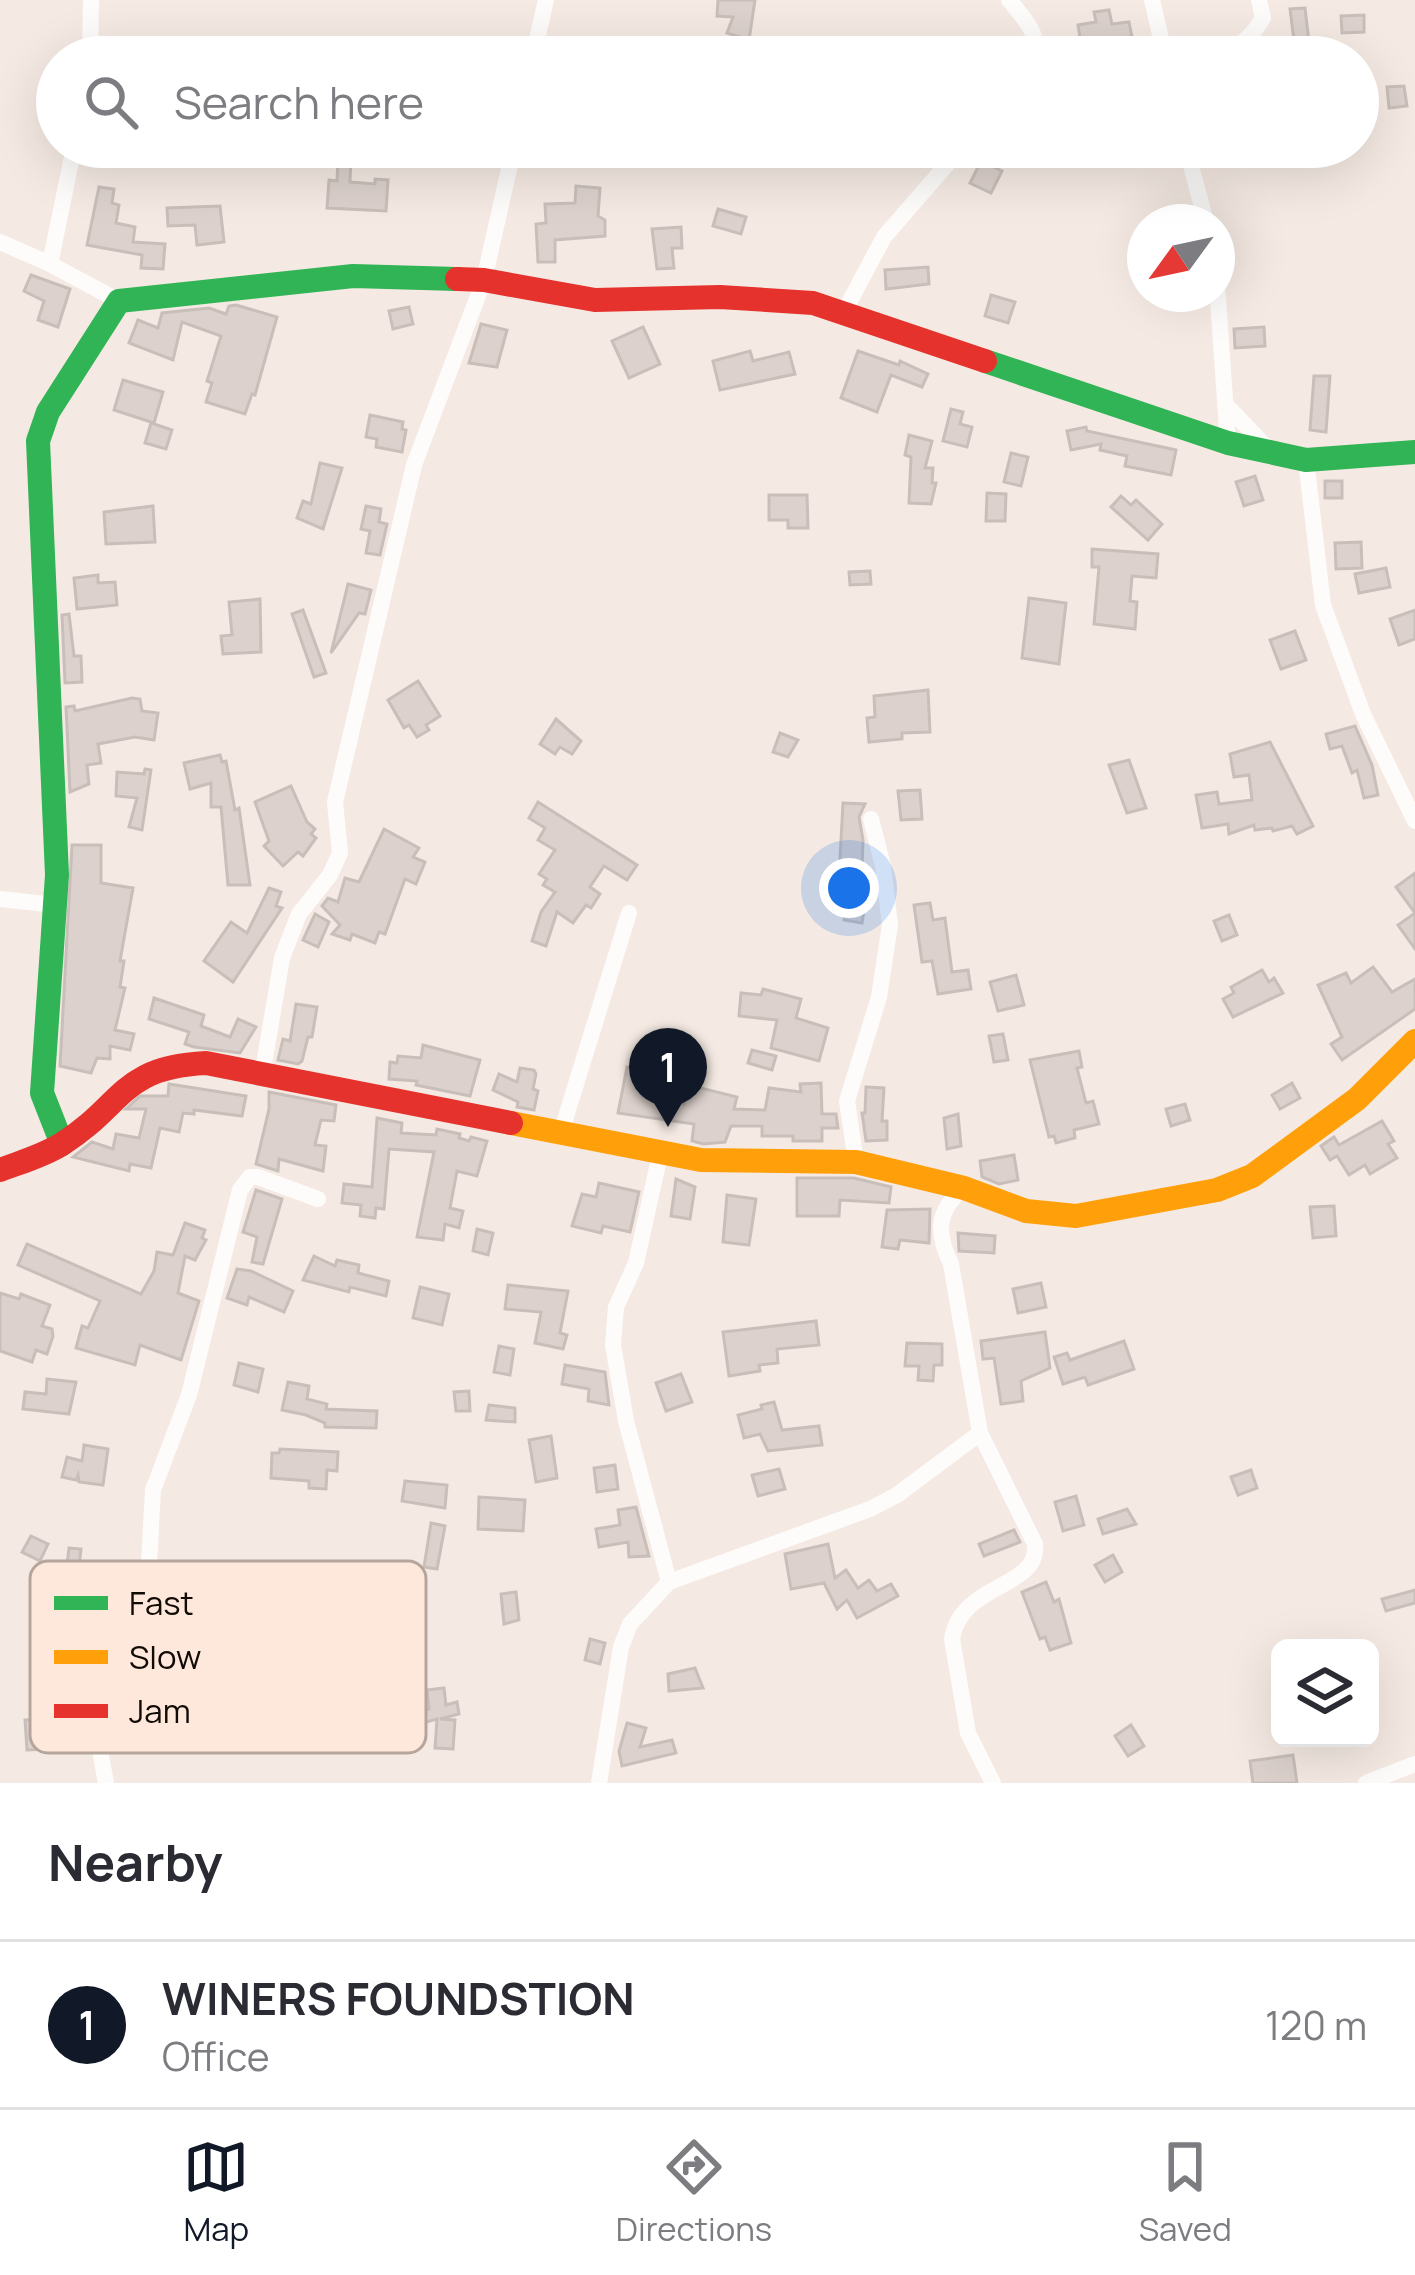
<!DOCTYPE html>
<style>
body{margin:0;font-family:Manrope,sans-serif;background:#f7f7f7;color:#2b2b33}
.controls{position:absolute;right:36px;bottom:36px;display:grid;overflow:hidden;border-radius:18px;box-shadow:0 12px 48px #0002}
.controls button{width:108px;height:108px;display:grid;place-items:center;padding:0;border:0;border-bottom:3px solid #e1e1e2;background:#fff;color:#2b2b33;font:60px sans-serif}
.compass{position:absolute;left:1127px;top:204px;width:108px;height:108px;border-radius:50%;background:#fff;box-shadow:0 12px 48px #0002;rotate:237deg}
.you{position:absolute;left:849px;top:888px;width:42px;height:42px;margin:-30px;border:9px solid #fff;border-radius:50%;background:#1a73e8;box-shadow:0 0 0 18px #1a73e833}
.badge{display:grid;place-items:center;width:78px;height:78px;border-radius:50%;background:#111827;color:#fff;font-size:39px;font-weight:700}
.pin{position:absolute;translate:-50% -99px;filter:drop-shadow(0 3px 6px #0008)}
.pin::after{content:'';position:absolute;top:63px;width:42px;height:36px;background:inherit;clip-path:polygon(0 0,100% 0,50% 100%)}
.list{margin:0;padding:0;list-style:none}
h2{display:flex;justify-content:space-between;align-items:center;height:156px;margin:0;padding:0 48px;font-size:51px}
h2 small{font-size:39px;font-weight:400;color:#7c7c81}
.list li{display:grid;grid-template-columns:78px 1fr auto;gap:36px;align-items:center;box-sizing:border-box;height:168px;padding:0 48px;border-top:3px solid #e1e1e2}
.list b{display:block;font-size:45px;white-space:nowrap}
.list p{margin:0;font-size:39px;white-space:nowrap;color:#7c7c81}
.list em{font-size:39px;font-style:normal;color:#7c7c81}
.icon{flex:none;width:66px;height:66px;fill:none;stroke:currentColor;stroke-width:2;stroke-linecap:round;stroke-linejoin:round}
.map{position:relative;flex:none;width:1415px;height:1783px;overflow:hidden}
.search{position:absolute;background:#fff;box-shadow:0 12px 48px #0002;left:36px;right:36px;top:36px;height:132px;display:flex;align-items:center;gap:30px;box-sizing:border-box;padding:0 42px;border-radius:66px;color:#7c7c81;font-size:45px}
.sheet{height:324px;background:#fff}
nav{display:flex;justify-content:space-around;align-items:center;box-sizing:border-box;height:168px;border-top:3px solid #e1e1e2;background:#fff;font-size:33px;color:#7c7c81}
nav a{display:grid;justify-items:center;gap:6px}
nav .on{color:#111827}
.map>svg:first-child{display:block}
</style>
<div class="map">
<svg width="1415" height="1783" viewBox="0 0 1415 1783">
<rect width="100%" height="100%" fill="#f5eae3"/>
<!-- building -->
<g fill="#dcd1cc" stroke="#c9bfba" stroke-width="3">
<path d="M718,0H755L749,40L727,33L733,17L717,16Z"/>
<path d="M1305,8L1309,42L1316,41L1318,57H1296L1290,9Z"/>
<path d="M1109,10L1112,24L1129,22L1132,37L1121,38L1124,57H1094L1091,42L1081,44L1078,25L1096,22L1094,12Z"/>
<path d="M1364,15V32L1342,33L1341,16Z"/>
<path d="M1404,86L1407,106L1389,108L1387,87Z"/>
<path d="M1241,147L1276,150L1277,163L1240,166Z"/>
<path d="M338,159L351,160L350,182L375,184V179L388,180L386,211L327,208L329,180L337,181Z"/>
<path d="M981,161L1002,171L991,193L970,183Z"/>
<path d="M576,186L600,188L598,216L605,220V236L555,240V262H538L536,224L546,223L545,204L575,203Z"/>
<path d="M99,187L114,189L112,203L119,205L116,223L135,227L133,242L165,244L163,269L141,268L142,255L87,245Z"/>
<path d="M220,206L224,242L197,245L195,225L168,226L167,208Z"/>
<path d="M718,209L746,217L741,234L713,226Z"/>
<path d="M681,227L682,248H672L674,268L657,269L652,229Z"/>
<path d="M928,267L929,284L886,289L885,270Z"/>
<path d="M31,275L70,289L58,327L38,320L44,301L24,291Z"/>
<path d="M991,295L1015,302L1008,323L985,316Z"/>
<path d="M236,305L277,317L255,395L252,394L245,414L206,402L212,383L207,381L221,336L182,322L173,360L129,343L138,320L158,328L162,313L209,308L226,314L229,306Z"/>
<path d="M409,307L413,324L393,329L389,311Z"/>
<path d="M481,324L507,330L497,367L469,363Z"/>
<path d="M643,327L660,364L629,378L612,341Z"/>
<path d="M1264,327L1265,346L1235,348L1234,329Z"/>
<path d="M750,351L753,361L789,352L795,374L720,390L713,361Z"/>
<path d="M858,351L899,365L900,361L928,374L922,387L891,375L877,412L841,398Z"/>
<path d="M1314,376H1330L1326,432L1310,430Z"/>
<path d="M123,380L163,392L154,423L114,410Z"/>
<path d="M951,409L963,412L960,424L972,427L967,447L943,441Z"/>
<path d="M370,415L403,422L402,429L406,430L402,452L376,447L377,439L366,437Z"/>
<path d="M151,423L172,430L166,449L145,443Z"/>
<path d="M1086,427L1087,431L1176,450L1171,475L1125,466L1127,456L1100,450L1101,444L1071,450L1067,431Z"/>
<path d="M909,435L932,441L925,468H933L932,483H936L931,504L909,503L911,457L905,455Z"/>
<path d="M1011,453L1028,457L1021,486L1004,482Z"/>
<path d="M320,463L342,468L323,529L297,518L303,501L311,504Z"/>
<path d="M1255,476L1263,500L1244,506L1236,482Z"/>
<rect x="1325" y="481" width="17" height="17"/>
<path d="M987,493L1006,494L1005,521H986Z"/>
<path d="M769,495H807L808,528H788V520H769Z"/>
<path d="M1121,496L1131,505L1136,500L1162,524L1148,540L1111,507Z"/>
<path d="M153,506L155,542L106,544L104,512Z"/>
<path d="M366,506L381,509L379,522L387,524L380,555L366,553L370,531L361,529Z"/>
<path d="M1361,542L1362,568L1336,569L1335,543Z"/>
<path d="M1092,549L1158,554L1156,578L1132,576L1130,601L1137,602L1135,629L1094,624L1099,567H1092Z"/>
<path d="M1386,568L1390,587L1359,593L1355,574Z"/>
<path d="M870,571L871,584L850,585L849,572Z"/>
<path d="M98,575V583L115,582L117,605L77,609L74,578Z"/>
<path d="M348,584L371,590L365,614L359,613L331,653Z"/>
<path d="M1029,598L1066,603L1059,664L1022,658Z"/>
<path d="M260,599L261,652L223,654L221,636L232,635L229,602Z"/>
<path d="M303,610L326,673L314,677L292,614Z"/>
<path d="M1415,610V639L1399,645L1390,619Z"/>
<path d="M69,614L74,656H81L82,682L65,683L62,615Z"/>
<path d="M1295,631L1306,660L1281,669L1270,640Z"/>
<path d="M418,681L440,716L426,725L429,730L417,737L409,725L404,728L388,700Z"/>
<path d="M928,690L930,732L902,733V739L869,742L867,718L875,717L874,696Z"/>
<path d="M132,698L140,699L142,711L158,713L154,740L135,737L98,744L101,763L87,765L89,784L70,792L66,707L74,706L75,711Z"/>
<path d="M556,719L581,741L572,754L560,747L555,754L540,744Z"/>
<path d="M1355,726L1372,765L1378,795L1364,798L1357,770L1352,773L1342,746L1330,749L1326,734Z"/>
<path d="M780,733L798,740L788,757L773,752Z"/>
<path d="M1270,742L1313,826L1297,834L1292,826L1273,831L1272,828L1255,830L1254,825L1229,834L1228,824L1202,828L1196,795L1217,792L1219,804L1252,800L1249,775L1234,777L1230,754Z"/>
<path d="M220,755L222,762L226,761L235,810L239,808L250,885H228L221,807H211V783L190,789L184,763Z"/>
<path d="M1129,760L1146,808L1127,813L1109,765Z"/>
<path d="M145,769L151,770L142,830L129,827L137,798L116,796L117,772L144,774Z"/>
<path d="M291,786L307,822L315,829L311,834L316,838L303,856L298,852L283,866L264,846L269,841L255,802Z"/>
<path d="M920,790L922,819L901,820L898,791Z"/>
<path d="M538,802L637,865L627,880L604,866L590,887L600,894L591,908L586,905L573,923L557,912L546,946L532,941L541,912L555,892L543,885L547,879L539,874L555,850L538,840L545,828L529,818Z"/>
<path d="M843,803L865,804L859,817L863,840L861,898L866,899L862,923L844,920L847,896H838Z"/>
<path d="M384,829L419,848L413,857L425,862L416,884L405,879L385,934L379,932L375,943L352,934L350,940L332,934L340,925L322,906L328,898L338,902L345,878L359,882Z"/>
<path d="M72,845H101V883L133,888L120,961H124L120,987L125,988L115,1030L134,1034L130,1050L110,1046V1059L97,1058L91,1073L60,1066Z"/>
<path d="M1415,873V913L1396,887Z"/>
<path d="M269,888L281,892L276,906L282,908L233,982L204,961L231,922L247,933Z"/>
<path d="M930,903L933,920L945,918L952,972L968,970L971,989L938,994L932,961L922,962L914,905Z"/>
<path d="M1415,913V949L1398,925Z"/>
<path d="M315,914L329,922L318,947L303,940Z"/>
<path d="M1229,915L1237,935L1222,941L1214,921Z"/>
<path d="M1373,967L1392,992L1415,979V1009L1342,1060L1331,1044L1342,1037L1318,985L1346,973L1351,983Z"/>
<path d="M1262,970L1269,982L1274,978L1283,993L1233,1017L1223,999L1234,993L1231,987Z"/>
<path d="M1016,975L1024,1005L998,1011L990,982Z"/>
<path d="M763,989L801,999L796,1018L828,1028L819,1061L771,1048L777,1020L739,1016L741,993L761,995Z"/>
<path d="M154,998L204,1015L201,1026L230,1037L238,1019L256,1027L240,1053L194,1047L185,1044L189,1032L149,1019Z"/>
<path d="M296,1004L317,1007L312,1037H308L302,1061L298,1064L278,1060L283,1039L290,1041Z"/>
<path d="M663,1031L680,1033L678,1049L703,1056L697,1076L647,1072L643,1096L684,1104L689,1085L737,1097L734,1109L765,1110L769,1088L801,1092L800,1084L821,1083L822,1114H836L838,1128H822V1141H793V1136H762V1126H731L725,1142L703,1144L692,1141L694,1124L618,1113L627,1067L637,1069L639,1052L660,1053Z"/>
<path d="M1003,1034L1008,1060L994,1062L989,1036Z"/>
<path d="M423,1045L480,1060L470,1096L416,1085L417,1081L389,1079L390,1062L397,1063L398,1056L421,1058Z"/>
<path d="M752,1050L776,1056L772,1070L748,1063Z"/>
<path d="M1079,1051L1082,1067L1077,1068L1086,1103L1093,1101L1099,1124L1074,1130L1075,1138L1056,1143L1054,1136L1049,1137L1030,1060Z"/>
<path d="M520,1068L534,1070L536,1074L533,1089L538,1091L534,1110L517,1107L518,1102L493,1090L499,1074L517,1082Z"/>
<path d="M1292,1083L1300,1098L1280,1109L1272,1095Z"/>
<path d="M169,1084L246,1096L242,1116L194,1110V1114L183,1113L179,1132L160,1128L151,1168L130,1164L129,1171L73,1157L92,1142L113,1149L116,1134L139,1138L146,1109H126L140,1096H168Z"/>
<path d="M866,1087L884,1088L882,1121H887V1140L866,1141L862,1113H865Z"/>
<path d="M269,1092L336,1105L334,1121L321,1120L315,1145L326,1146L323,1171L279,1159L278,1171L256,1164L269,1109Z"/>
<path d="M1185,1104L1190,1120L1171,1126L1166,1109Z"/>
<path d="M958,1114L961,1146L947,1149L944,1118Z"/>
<path d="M377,1118L402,1123L401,1133L436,1135L437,1129L460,1134L459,1138L469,1141L471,1137L487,1141L477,1176L457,1171L450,1208L463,1211L459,1228L445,1224L443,1240L417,1237L434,1152L389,1149L384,1209L376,1208L375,1218L360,1216L361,1205L342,1203L344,1184L372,1187Z"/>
<path d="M1382,1121L1394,1141L1388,1144L1397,1158L1370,1174L1365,1165L1349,1175L1337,1156L1330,1160L1321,1146L1334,1137L1339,1145Z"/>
<path d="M1014,1155L1018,1180L999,1184L982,1177L980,1161Z"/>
<path d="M797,1178H854L891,1187L889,1203L840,1200L839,1216H797Z"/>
<path d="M676,1179L695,1187L690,1219L671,1216Z"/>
<path d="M599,1183L639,1192L630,1232L603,1226L601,1233L572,1226L582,1194L596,1197Z"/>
<path d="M256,1190L282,1199L263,1264L252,1262L257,1237L243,1232Z"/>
<path d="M727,1195L756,1199L749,1245L723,1242Z"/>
<path d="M1334,1206L1336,1236L1313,1238L1310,1207Z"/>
<path d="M930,1209L929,1243L900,1240L898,1249L882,1247L887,1210Z"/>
<path d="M185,1223L205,1230L202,1238L206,1240L195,1260L185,1256L178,1293L199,1301L181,1360L140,1345L135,1365L76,1348L82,1326L88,1328L100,1301L18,1265L27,1244L141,1294L154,1271L157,1252L173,1255Z"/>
<path d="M477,1229L493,1233L488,1255L473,1251Z"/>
<path d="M958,1233L995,1236L994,1253L959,1251Z"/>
<path d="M314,1256L335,1266L337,1260L359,1265L358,1273L389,1281L386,1296L350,1287L349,1292L303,1280Z"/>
<path d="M237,1269L251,1271L293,1291L284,1312L249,1297L247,1305L227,1298Z"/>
<path d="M1041,1283L1046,1307L1018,1313L1013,1289Z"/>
<path d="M508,1285L568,1291L560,1333L567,1335L563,1349L535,1343L541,1312L505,1309Z"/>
<path d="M420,1287L449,1294L442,1325L413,1318Z"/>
<path d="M0,1293L19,1299L21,1294L50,1305L42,1326L52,1329L53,1336L47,1354L36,1350L32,1362L0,1351Z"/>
<path d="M816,1321L819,1345L777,1349L778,1363L759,1365L760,1371L729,1376L723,1332Z"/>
<path d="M1045,1332L1050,1368L1021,1381L1023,1401L1001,1404L994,1358L983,1359L981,1341Z"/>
<path d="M1124,1341L1134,1369L1088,1385L1085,1377L1063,1384L1054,1357L1067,1353L1070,1360Z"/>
<path d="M907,1343L942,1344V1365H934L933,1381L918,1380L919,1366H905Z"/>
<path d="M499,1346L514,1349L510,1375L494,1372Z"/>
<path d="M239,1363L263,1369L258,1392L234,1385Z"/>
<path d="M565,1365L605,1372L609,1405L588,1401L589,1389L562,1384Z"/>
<path d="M681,1374L692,1402L666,1411L656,1383Z"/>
<path d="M47,1379L76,1382L69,1414L23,1409L25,1392L46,1394Z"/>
<path d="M288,1382L309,1386L307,1399L327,1404L326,1409L377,1411L376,1428L325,1427V1423L306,1415L282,1410Z"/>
<path d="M469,1391L470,1411H456L454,1392Z"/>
<path d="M774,1402L782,1430L819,1426L822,1445L768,1451L760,1434L744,1438L738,1415L762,1409L761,1405Z"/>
<path d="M489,1405L515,1408V1422L486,1420Z"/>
<path d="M551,1436L557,1478L536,1482L529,1440Z"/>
<path d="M84,1445L108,1449L103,1485L79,1482L78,1475L76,1480L62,1477L67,1457L82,1461Z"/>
<path d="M280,1449L338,1452L337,1471L327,1470L326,1489L309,1488V1481L271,1478L272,1453H279Z"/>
<path d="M615,1465L618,1489L597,1492L594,1468Z"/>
<path d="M779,1469L785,1489L758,1496L752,1475Z"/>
<path d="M1251,1470L1257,1488L1238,1495L1231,1477Z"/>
<path d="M405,1481L447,1485L445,1508L402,1501Z"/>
<path d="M1076,1496L1084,1525L1063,1531L1055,1502Z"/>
<path d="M479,1497L525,1500L523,1531L478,1529Z"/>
<path d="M636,1507L649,1556L629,1557L628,1542L599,1547L596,1529L620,1525L618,1510Z"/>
<path d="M1127,1509L1136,1524L1103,1534L1098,1519Z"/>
<path d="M431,1523L445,1526L437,1569L424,1567Z"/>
<path d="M1014,1530L1020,1542L984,1556L979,1544Z"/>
<path d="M31,1536L48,1544L40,1561L22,1552Z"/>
<path d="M828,1544L835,1578L846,1570L858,1588L869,1580L877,1591L891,1584L898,1596L857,1618L847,1600L837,1609L824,1583L791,1589L785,1554Z"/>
<path d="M69,1548L81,1549L78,1575L101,1578L98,1618L61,1610Z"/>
<path d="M1113,1555L1122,1572L1105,1582L1095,1565Z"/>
<path d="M1046,1582L1054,1602L1059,1599L1071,1643L1050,1650L1045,1637L1040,1639L1022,1592Z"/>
<path d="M1415,1590V1603L1386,1611L1382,1599Z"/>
<path d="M516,1592L519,1620L504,1624L501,1594Z"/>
<path d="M590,1639L605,1643L600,1664L585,1660Z"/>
<path d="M695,1668L703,1688L669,1691L668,1674Z"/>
<path d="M444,1688L446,1705L457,1702L459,1714L440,1719L455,1720L453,1749L435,1748L437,1719L419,1724L416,1712L429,1709L427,1690Z"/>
<path d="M50,1719L51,1749L27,1750L25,1720Z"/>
<path d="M627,1723L646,1728L640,1747L672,1740L676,1753L622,1766L619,1751Z"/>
<path d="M1131,1725L1144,1746L1128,1756L1115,1736Z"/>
<path d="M1293,1755L1297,1783H1253L1250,1761Z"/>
</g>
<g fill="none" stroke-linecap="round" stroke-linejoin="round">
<!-- street -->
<g stroke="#fefcfb" stroke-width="16">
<path d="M1009,0C1024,18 1038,32 1037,57"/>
<path d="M1152,0L1165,56"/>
<path d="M1164,50C1207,55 1238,61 1263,18L1259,0"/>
<path d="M90,57L91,0"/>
<path d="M533,57L546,0"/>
<path d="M1186,147L1206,222"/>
<path d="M0,242L50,264L119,301"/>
<path d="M50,264L74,147"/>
<path d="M1217,285L1228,443"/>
<path d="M844,312L884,237L962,147"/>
<path d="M1228,407L1269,450"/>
<path d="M1306,460L1323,605L1363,714L1415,821"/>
<path d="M0,899L56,905"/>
<path d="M262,1076L282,958L299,914L330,875L340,853L335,802L414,465L484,280L514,147"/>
<path d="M570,1135L564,1123L629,913"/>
<path d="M856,1162L847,1101L879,997L890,925L883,866L871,819"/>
<path d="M964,1188C936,1211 936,1233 951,1264L980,1433"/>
<path d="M669,1582L870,1509L897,1495L980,1433L1035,1544C1040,1589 961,1582 952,1639L968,1733L993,1783"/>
<path d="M106,1783L96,1729L100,1665L149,1564L153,1490L189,1395L240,1190L250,1177H258L318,1199"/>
<path d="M599,1783L621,1647L630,1624L669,1582L626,1421L613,1345L616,1307L636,1263L661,1150"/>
<path d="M1366,1783L1415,1764"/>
</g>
<!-- fast -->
<g stroke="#30b455" stroke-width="24">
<path d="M985,361L1228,443L1306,460L1415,452"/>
<path d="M62,1144L42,1093L57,875L38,441L48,412L119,301L353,276L457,279"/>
</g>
<!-- slow -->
<path stroke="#ff9f0a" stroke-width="24" d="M511,1123L701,1160L856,1162L964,1188L1026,1211L1076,1216L1217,1190L1252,1176L1357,1099L1415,1041"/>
<!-- jam -->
<g stroke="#e5322d" stroke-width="24">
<path d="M457,279L484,280L595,300L720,297L813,303L985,361"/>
<path d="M0,1170C21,1162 43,1156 62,1144C124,1105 120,1067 206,1063L511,1123"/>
</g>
</g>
<!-- legend -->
<rect x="30" y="1561" width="396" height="192" rx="18" fill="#fde8db" stroke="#b6a59b" stroke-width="3"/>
<rect x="54" y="1596" width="54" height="14" fill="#30b455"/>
<rect x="54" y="1650" width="54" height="14" fill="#ff9f0a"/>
<rect x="54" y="1704" width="54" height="14" fill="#e5322d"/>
<g font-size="33" fill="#120a05">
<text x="129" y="1615">Fast</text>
<text x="129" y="1669">Slow</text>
<text x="129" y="1723">Jam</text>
</g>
</svg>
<div class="controls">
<button><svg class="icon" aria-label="layers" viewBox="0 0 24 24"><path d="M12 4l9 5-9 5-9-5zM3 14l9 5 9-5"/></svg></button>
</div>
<svg class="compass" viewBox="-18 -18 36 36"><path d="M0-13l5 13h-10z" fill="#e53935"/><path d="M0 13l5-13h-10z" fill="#7c7c81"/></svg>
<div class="you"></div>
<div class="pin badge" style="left:668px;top:1127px">1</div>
<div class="search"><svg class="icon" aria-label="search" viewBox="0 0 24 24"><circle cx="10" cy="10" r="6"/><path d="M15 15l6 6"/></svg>Search here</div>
</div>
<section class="sheet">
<h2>Nearby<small></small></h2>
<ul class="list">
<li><span class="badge">1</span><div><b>WINERS FOUNDSTION</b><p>Office</p></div><em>120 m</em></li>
</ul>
</section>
<nav>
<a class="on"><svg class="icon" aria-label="map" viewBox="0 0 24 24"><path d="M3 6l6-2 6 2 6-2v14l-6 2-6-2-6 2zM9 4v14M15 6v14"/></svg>Map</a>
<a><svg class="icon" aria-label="directions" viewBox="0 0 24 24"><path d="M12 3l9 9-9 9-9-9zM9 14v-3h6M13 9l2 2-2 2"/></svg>Directions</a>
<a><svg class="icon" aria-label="saved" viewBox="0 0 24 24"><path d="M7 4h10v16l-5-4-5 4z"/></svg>Saved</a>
</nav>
